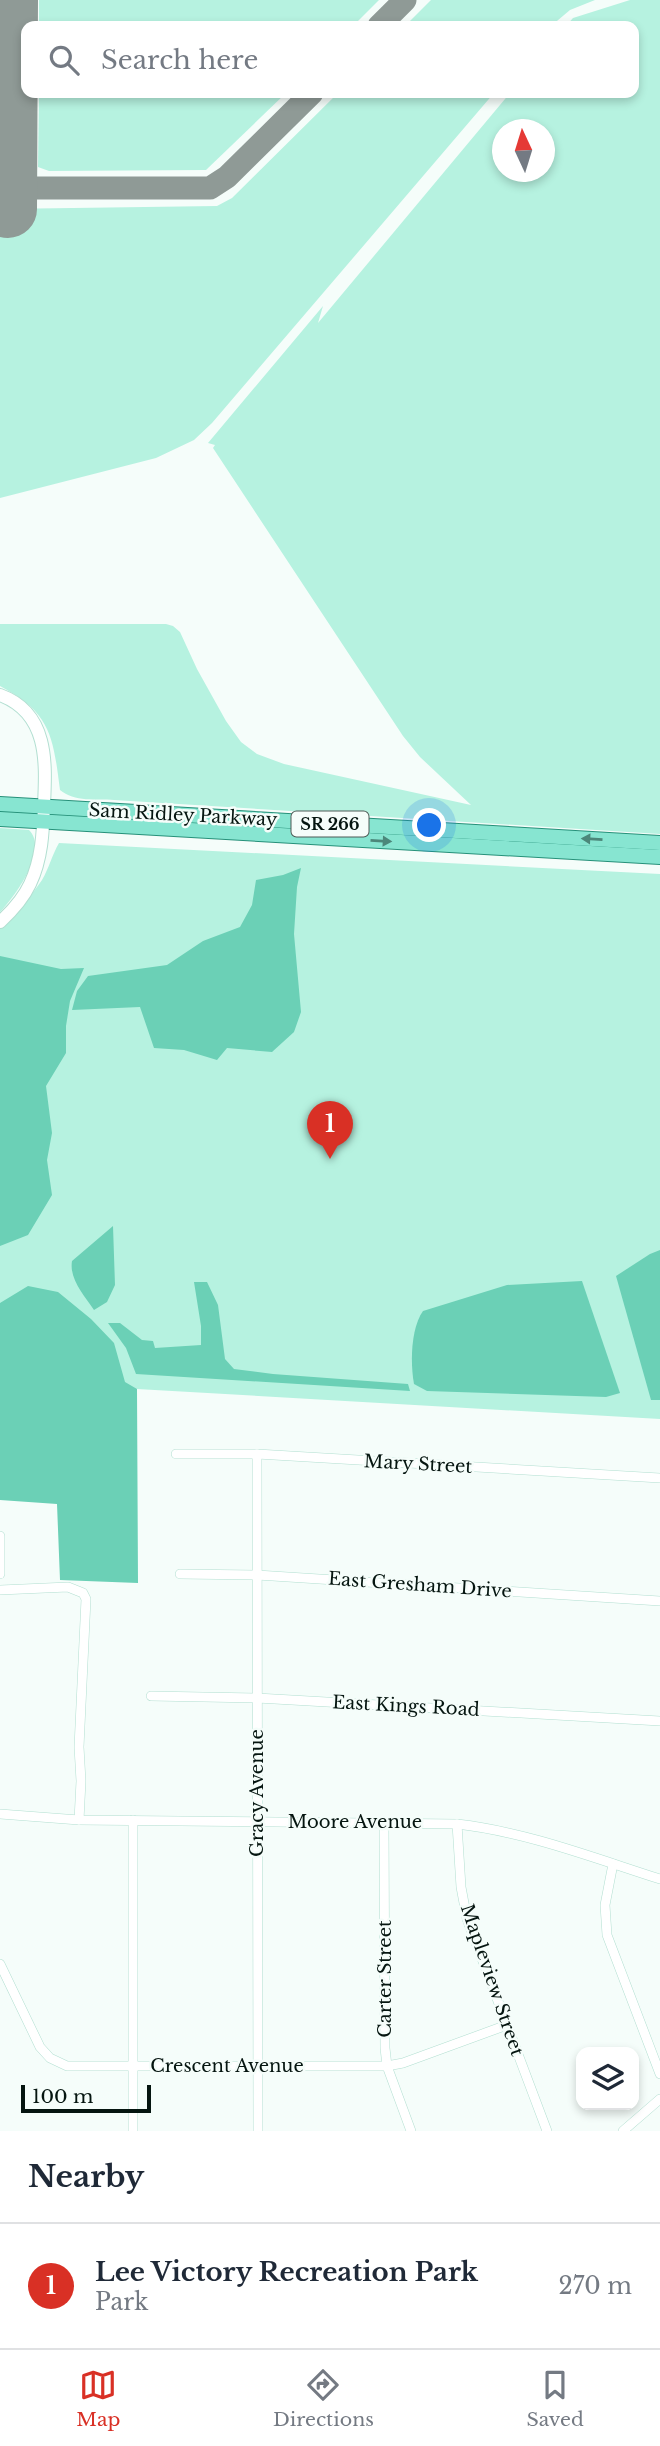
<!DOCTYPE html>
<style>
body{margin:0;font-family:"Libre Baskerville",serif;background:#f6f6f7;color:#1f2937}
.controls{position:absolute;right:21px;bottom:21px;display:grid;overflow:hidden;border-radius:14px;box-shadow:0 4px 10px #0003}
.controls button{width:63px;height:63px;display:grid;place-items:center;padding:0;border:0;border-bottom:2px solid #e0e1e3;background:#fff;color:#1f2937;font:35px sans-serif}
.compass{position:absolute;left:492px;top:119px;width:63px;height:63px;border-radius:50%;background:#fff;box-shadow:0 4px 10px #0003;rotate:356deg}
.scale{position:absolute;left:21px;bottom:18px;width:130px;box-sizing:border-box;padding-left:7px;border:4px solid #051510;border-top:0;font-size:19px;line-height:24px;white-space:nowrap;color:#051510;-webkit-text-stroke:5px #f5fdfa;paint-order:stroke}
.you{position:absolute;left:430px;top:826px;width:24px;height:24px;margin:-18px;border:5px solid #fff;border-radius:50%;background:#1a73e8;box-shadow:0 0 0 10px #1a73e833}
.badge{display:grid;place-items:center;width:46px;height:46px;border-radius:50%;background:#d93025;color:#fff;font-size:23px;font-weight:700}
.pin{position:absolute;translate:-50% -58px;filter:drop-shadow(0 2px 4px #0008)}
.pin::after{content:'';position:absolute;top:37px;width:24px;height:21px;background:inherit;clip-path:polygon(0 0,100% 0,50% 100%)}
.list{margin:0;padding:0;list-style:none}
h2{display:flex;justify-content:space-between;align-items:center;height:91px;margin:0;padding:0 28px;font-size:30px}
h2 small{font-size:23px;font-weight:400;color:#747a83}
.list li{display:grid;grid-template-columns:46px 1fr auto;gap:21px;align-items:center;box-sizing:border-box;height:126px;padding:0 28px;border-top:2px solid #e0e1e3}
.list b{display:block;font-size:26px;white-space:nowrap}
.list p{margin:0;font-size:23px;white-space:nowrap;color:#747a83}
.list em{font-size:23px;font-style:normal;color:#747a83}
.icon{flex:none;width:38px;height:38px;fill:none;stroke:currentColor;stroke-width:2;stroke-linecap:round;stroke-linejoin:round}
.map{position:relative;flex:none;width:660px;height:2131px;overflow:hidden}
.search{position:absolute;background:#fff;box-shadow:0 4px 10px #0003;left:21px;right:21px;top:21px;height:77px;display:flex;align-items:center;gap:18px;box-sizing:border-box;padding:0 24px;border-radius:14px;color:#747a83;font-size:26px}
.sheet{height:217px;background:#fff}
nav{display:flex;justify-content:space-around;align-items:center;box-sizing:border-box;height:98px;border-top:2px solid #e0e1e3;background:#fff;font-size:19px;color:#747a83}
nav a{display:grid;justify-items:center;gap:4px}
nav .on{color:#d93025}
.map>svg:first-child{display:block}
</style>
<div class="map">
<svg width="660" height="2131" viewBox="0 0 660 2131">
<rect width="100%" height="100%" fill="#f5fdfa"/>
<!-- green -->
<g fill="#b6f2e0" fill-rule="evenodd">
<path d="M39,0H379L353,26H39Z"/>
<path d="M431,0H595L570,10L551,26H405Z"/>
<path d="M630,0H660V834L114,800C97,799 74,802 60,790C53,736 51,713 0,686V624H166L173,626L180,632L197,669L226,721L241,742L257,754L284,764L471,805L420,757L403,736L213,448L215,445L208,443L323,306L318,323L510,93H634V26H566L573,18ZM503,130H544V172H503Z"/>
<path d="M39,93H286L206,170L49,171L38,167Z"/>
<path d="M338,93H494L212,423L194,440L156,458L0,498V209L217,206L232,198Z"/>
<path d="M0,828L29,830C49,850 15,896 0,912Z"/>
<path d="M59,843L660,874V1419L137,1389H0V928C15,913 30,898 42,880C49,868 52,855 59,843Z"/>
</g>
<!-- forest -->
<g fill="#6bd0b6">
<path d="M301,868L297,887L294,934L301,1012L294,1032L272,1052L227,1048L217,1060L184,1050L154,1048L140,1007L72,1010L77,991L88,976L167,965L203,941L240,927L252,905L256,880L283,875Z"/>
<path d="M0,956L61,969L84,968L70,1001L66,1026V1053L46,1086L52,1133L47,1160L52,1195L28,1235L0,1246Z"/>
<path d="M113,1226L115,1285L107,1302L94,1310C84,1295 69,1279 72,1261Z"/>
<path d="M660,1250V1400H651L616,1276L650,1254Z"/>
<path d="M582,1281L620,1393L606,1397L427,1391L414,1384C410,1362 411,1328 423,1311L507,1285Z"/>
<path d="M194,1282H207L218,1305L225,1359L234,1369L273,1374L408,1384L410,1391L136,1374L126,1348L108,1323H120L142,1340L153,1341L155,1348L201,1345V1326Z"/>
<path d="M28,1286L58,1292L91,1319L114,1343L125,1382L137,1389L138,1583L60,1580L57,1504L0,1500V1303Z"/>
</g>
<g fill="none" stroke-linecap="round" stroke-linejoin="round">
<!-- taxiway -->
<g stroke="#8f9a96" stroke-width="23">
<path d="M379,26L405,0"/>
<path d="M0,188H210L227,177L312,93"/>
</g>
<!-- runway -->
<path stroke="#8f9a96" stroke-width="58" d="M8,209L9,0"/>
<defs>
<g id="street">
<path d="M176,1454H257L660,1478"/>
<path d="M257,1454L258,2131"/>
<path d="M0,1536V1574"/>
<path d="M180,1574L257,1575L660,1601"/>
<path d="M0,1590L68,1587L83,1593L86,1599L79,1747L81,1781L79,1820"/>
<path d="M151,1696L257,1698L660,1721"/>
<path d="M0,1814L79,1820L457,1824C527,1832 594,1858 660,1879"/>
<path d="M133,1820V2131"/>
<path d="M384,1823L385,2048L387,2066L411,2131"/>
<path d="M457,1824L461,1887L467,1919L547,2131"/>
<path d="M613,1864L605,1905L607,1935L660,2074"/>
<path d="M0,1964L40,2047L50,2058L67,2066H387L403,2063L507,2025"/>
<path d="M623,2131L660,2099"/>
</g>
<path id="secondary" d="M0,695C49,713 46,763 44,805C43,832 42,859 30,884C23,899 12,911 0,922"/>
<g id="primary">
<path d="M0,804L660,843"/>
<path d="M0,819L660,857"/>
</g>
</defs>
<!-- street casing -->
<use href="#street" stroke="#b2dfd1" stroke-width="10"/>
<!-- secondary casing -->
<use href="#secondary" stroke="#b2dfd1" stroke-width="14"/>
<!-- primary casing -->
<use href="#primary" stroke="#269079" stroke-width="16"/>
<!-- street -->
<use href="#street" stroke="#fff" stroke-width="9"/>
<!-- secondary -->
<use href="#secondary" stroke="#fff" stroke-width="12"/>
<!-- primary -->
<use href="#primary" stroke="#87e5d1" stroke-width="14"/>
</g>
<!-- one-way arrows -->
<defs><path id="oneway-solid" d="M-6-.8H1V-3.2L6.5 0L1 3.2V.8H-6Z" transform="scale(1.75)"/></defs>
<g fill="#4c877a">
<use href="#oneway-solid" transform="translate(592 839) rotate(-177)"/>
<use href="#oneway-solid" transform="translate(381 841) rotate(3)"/>
</g>
<g text-anchor="middle" stroke-width="5" stroke-linejoin="round" paint-order="stroke">
<!-- shield labels -->
<rect fill="#f5fdfa" stroke="#4d5b56" stroke-width="2" x="291.5" y="811.5" width="77" height="25" rx="5"/>
<g font-size="16" font-weight="bold" fill="#051510">
<text x="330" y="830">SR 266</text>
</g>
<!-- street labels -->
<g font-size="18" fill="#051510" stroke="#f5fdfa">
<text transform="translate(183 815) rotate(3)" y="6">Sam Ridley Parkway</text>
<text transform="translate(418 1464) rotate(3)" y="6">Mary Street</text>
<text transform="translate(420 1585) rotate(4)" y="6">East Gresham Drive</text>
<text transform="translate(406 1706) rotate(3)" y="6">East Kings Road</text>
<text transform="translate(257 1793) rotate(-90)" y="6">Gracy Avenue</text>
<text x="355" y="1828">Moore Avenue</text>
<text transform="translate(385 1979) rotate(-90)" y="6">Carter Street</text>
<text transform="translate(492 1980) rotate(71)" y="6">Mapleview Street</text>
<text x="227" y="2072">Crescent Avenue</text>
</g>
</g>
</svg>
<div class="controls">
<button><svg class="icon" aria-label="layers" viewBox="0 0 24 24"><path d="M12 4l9 5-9 5-9-5zM3 14l9 5 9-5"/></svg></button>
</div>
<svg class="compass" viewBox="-18 -18 36 36"><path d="M0-13l5 13h-10z" fill="#e53935"/><path d="M0 13l5-13h-10z" fill="#747a83"/></svg>
<div class="scale">100 m</div>
<div class="you"></div>
<div class="pin badge" style="left:330px;top:1159px">1</div>
<div class="search"><svg class="icon" aria-label="search" viewBox="0 0 24 24"><circle cx="10" cy="10" r="6"/><path d="M15 15l6 6"/></svg>Search here</div>
</div>
<section class="sheet">
<h2>Nearby<small></small></h2>
<ul class="list">
<li><span class="badge">1</span><div><b>Lee Victory Recreation Park</b><p>Park</p></div><em>270 m</em></li>
</ul>
</section>
<nav>
<a class="on"><svg class="icon" aria-label="map" viewBox="0 0 24 24"><path d="M3 6l6-2 6 2 6-2v14l-6 2-6-2-6 2zM9 4v14M15 6v14"/></svg>Map</a>
<a><svg class="icon" aria-label="directions" viewBox="0 0 24 24"><path d="M12 3l9 9-9 9-9-9zM9 14v-3h6M13 9l2 2-2 2"/></svg>Directions</a>
<a><svg class="icon" aria-label="saved" viewBox="0 0 24 24"><path d="M7 4h10v16l-5-4-5 4z"/></svg>Saved</a>
</nav>
